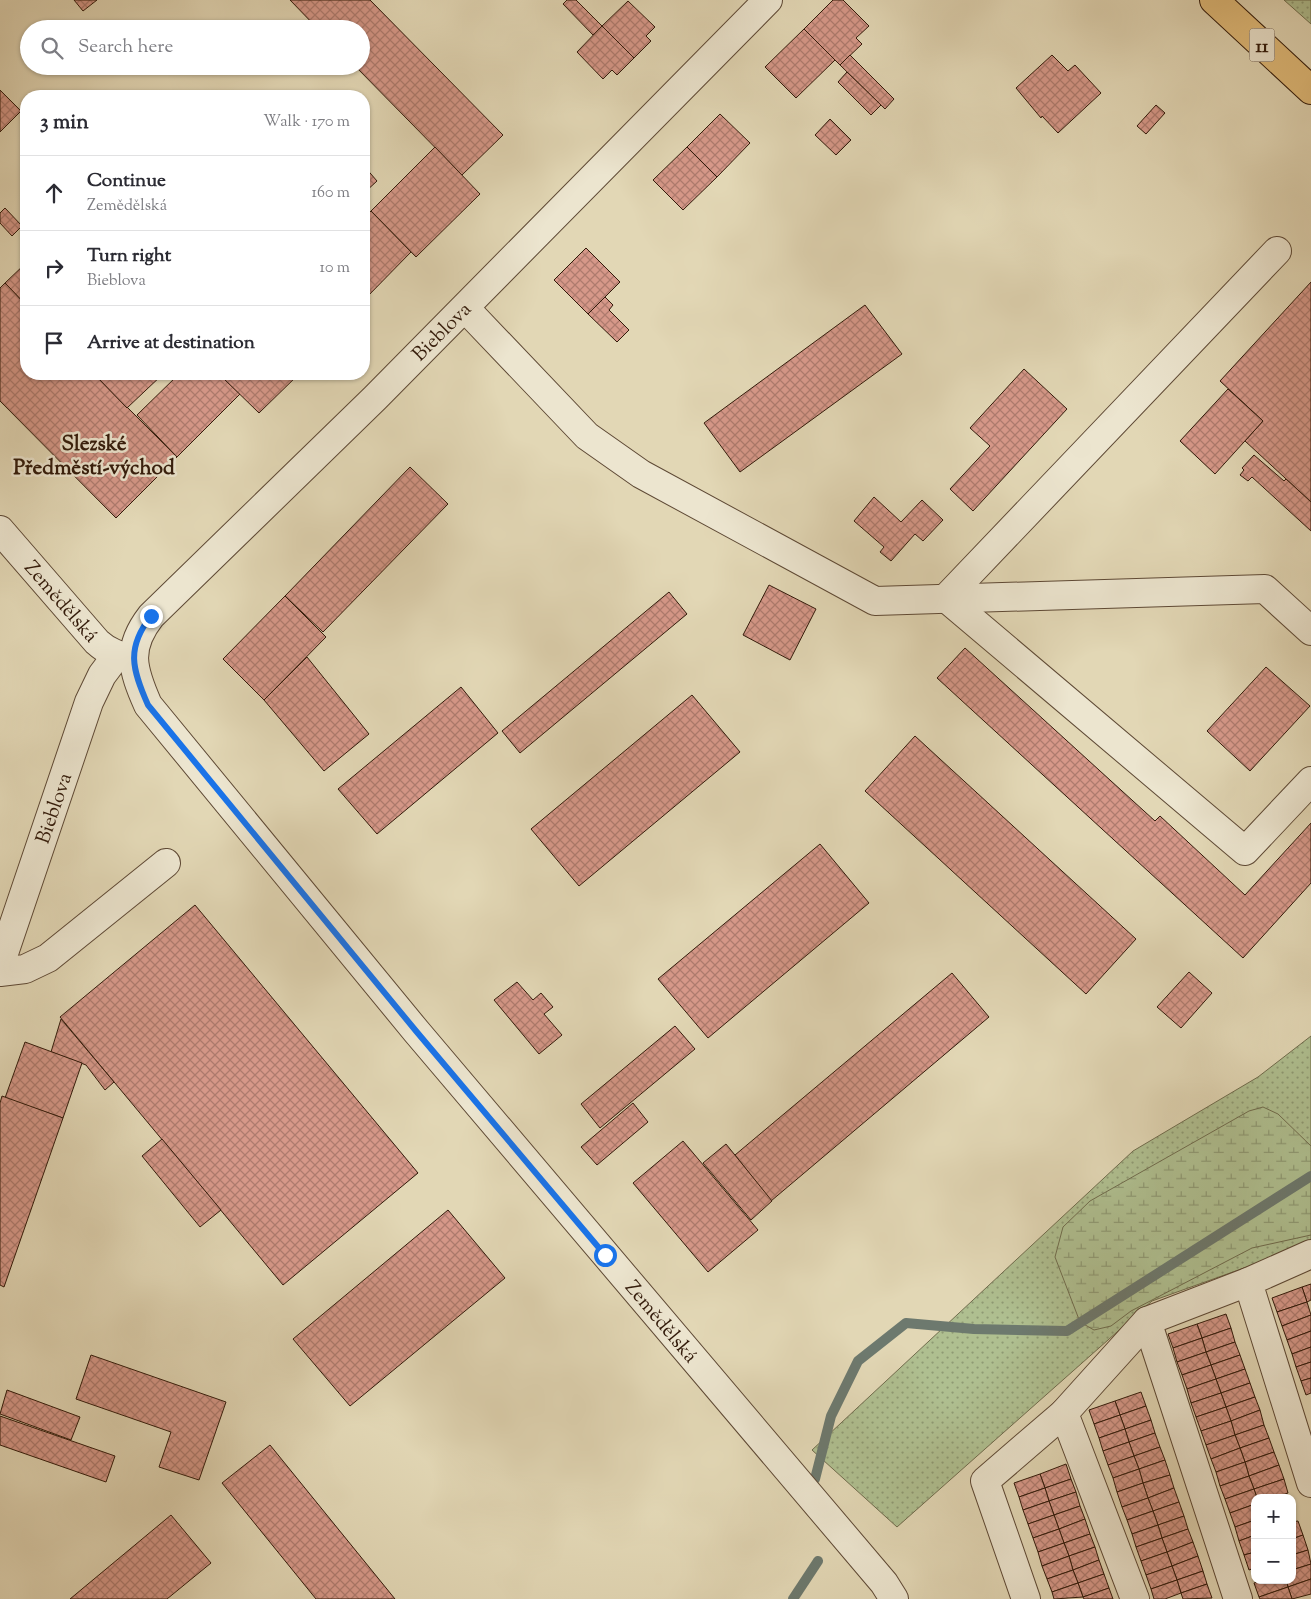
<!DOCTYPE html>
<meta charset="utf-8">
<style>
body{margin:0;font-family:"Sorts Mill Goudy",serif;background:#f7f7f7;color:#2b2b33}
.controls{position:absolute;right:15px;bottom:15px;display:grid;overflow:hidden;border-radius:10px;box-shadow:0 1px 4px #0004}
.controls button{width:45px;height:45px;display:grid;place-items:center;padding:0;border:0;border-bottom:1px solid #e1e1e2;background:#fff;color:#2b2b33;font:25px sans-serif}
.stop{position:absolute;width:15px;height:15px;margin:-11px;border:4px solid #1a73e8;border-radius:50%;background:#fff}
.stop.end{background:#1a73e8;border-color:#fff;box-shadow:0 1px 5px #0008}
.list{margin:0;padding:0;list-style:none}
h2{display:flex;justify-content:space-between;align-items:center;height:65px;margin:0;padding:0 20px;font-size:21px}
h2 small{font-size:16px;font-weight:400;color:#7c7c81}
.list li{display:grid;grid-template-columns:32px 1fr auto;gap:15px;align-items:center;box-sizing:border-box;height:75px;padding:0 20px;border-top:1px solid #e1e1e2}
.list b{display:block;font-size:19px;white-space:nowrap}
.list p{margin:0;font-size:16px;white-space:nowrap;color:#7c7c81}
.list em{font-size:16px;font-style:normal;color:#7c7c81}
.icon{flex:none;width:28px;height:28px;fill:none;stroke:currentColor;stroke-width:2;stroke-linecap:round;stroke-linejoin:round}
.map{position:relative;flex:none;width:1311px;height:1599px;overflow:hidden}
.search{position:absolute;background:#fff;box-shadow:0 1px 4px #0004;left:20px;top:20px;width:350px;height:55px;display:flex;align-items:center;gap:12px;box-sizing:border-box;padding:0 18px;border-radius:28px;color:#7c7c81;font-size:19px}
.panel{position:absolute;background:#fff;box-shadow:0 1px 4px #0004;left:20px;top:90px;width:350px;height:290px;border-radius:20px}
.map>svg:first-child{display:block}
</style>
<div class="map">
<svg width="1311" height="1599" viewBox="0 0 1311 1599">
<defs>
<pattern id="green-dots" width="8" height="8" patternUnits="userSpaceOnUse" patternTransform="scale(1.25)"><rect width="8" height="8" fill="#afbf90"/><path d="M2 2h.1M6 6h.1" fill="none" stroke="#8f9a74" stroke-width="1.8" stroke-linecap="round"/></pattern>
<pattern id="wetland-marsh" width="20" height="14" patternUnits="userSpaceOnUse" patternTransform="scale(1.25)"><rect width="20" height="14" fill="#afbf90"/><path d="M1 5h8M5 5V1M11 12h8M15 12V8" fill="none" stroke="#8f9a74"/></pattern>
<pattern id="building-cross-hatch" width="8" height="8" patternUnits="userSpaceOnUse" patternTransform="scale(1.25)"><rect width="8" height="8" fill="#d69889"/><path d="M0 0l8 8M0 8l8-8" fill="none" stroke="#ae7b6e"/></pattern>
</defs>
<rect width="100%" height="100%" fill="#e2d7b5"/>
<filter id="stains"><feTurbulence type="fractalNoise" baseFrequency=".004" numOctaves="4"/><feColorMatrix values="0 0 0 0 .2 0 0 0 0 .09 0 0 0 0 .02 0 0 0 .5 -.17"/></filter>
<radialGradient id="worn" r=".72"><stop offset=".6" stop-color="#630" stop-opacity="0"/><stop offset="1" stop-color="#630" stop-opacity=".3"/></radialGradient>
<!-- green -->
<g fill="url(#green-dots)" stroke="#706c4d">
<path d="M1284,0H1311V24Z"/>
<path d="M1311,1036V1244L1152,1301L897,1527L812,1450L1133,1151L1258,1077Z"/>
</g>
<!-- wetland -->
<path fill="url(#wetland-marsh)" stroke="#706c4d" d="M1263,1107L1278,1114L1311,1146V1235L1252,1248L1131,1311L1111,1326L1094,1330L1080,1322L1055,1257L1063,1227L1090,1201L1249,1111Z"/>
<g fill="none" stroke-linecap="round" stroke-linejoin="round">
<!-- stream -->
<g stroke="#6d796e" stroke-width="10">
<path d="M815,1479L831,1416L858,1361L906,1323L974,1329L1067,1331L1311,1176"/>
<path d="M793,1599L818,1561"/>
</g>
</g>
<!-- building -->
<g fill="url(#building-cross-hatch)" stroke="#321a0a">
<path d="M74,0H97L83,11Z"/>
<path d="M290,0H370L503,135L462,175L355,66H361V29H318Z"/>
<path d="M567,0H576L602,26L593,35L563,4Z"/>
<path d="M833,0H843L869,26L856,38L862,44L840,65L804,29Z"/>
<path d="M628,1L655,27L646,36L651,41L634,58L602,26Z"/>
<path d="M602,26L634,58L617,75L612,70L603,79L577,52Z"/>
<path d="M804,29L835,60L796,98L765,67Z"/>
<path d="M850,55L894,99L885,109L840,65Z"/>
<path d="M1052,55L1068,71L1075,65L1101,93L1058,133L1042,116L1041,118L1016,88Z"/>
<path d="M847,72L881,105L871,115L838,82Z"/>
<path d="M0,90L21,111L0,132Z"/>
<path d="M1156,105L1165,113L1146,134L1137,126Z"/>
<path d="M720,114L750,143L717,177L687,147Z"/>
<path d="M830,119L851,140L836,155L815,135Z"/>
<path d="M435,147L480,194L416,257L371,211Z"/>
<path d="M687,147L717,177L683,210L653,180Z"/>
<path d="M364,166L377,181L364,193Z"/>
<path d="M5,208L22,226L12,236L0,223V213Z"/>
<path d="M371,211L411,252L364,300V218Z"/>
<path d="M586,248L620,282L588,314L554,280Z"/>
<path d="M26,263V305L5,283Z"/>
<path d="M1311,282V502L1245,441L1263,421L1220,381Z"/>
<path d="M5,283L26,305V374H94L177,457L116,518L0,401V288Z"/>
<path d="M605,297L613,305L609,310L629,330L617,342L588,314Z"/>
<path d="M865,305L902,354L740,472L704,423Z"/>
<path d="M1024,369L1067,409L973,511L950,489L990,446L970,428Z"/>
<path d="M94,374H163L127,408Z"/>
<path d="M179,374H219L240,394L177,457L137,415Z"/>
<path d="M219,374H299L259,413Z"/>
<path d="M1228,389L1263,421L1215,474L1180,441Z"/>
<path d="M1254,455L1284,481L1286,479L1311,502V531L1252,477L1248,481L1240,475L1244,470L1242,468Z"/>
<path d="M410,467L448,504L323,632L285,596Z"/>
<path d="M874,497L901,522L922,500L943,520L923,541L915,534L891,561L880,552L884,547L854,521Z"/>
<path d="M769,585L816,609L790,660L743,635Z"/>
<path d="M669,592L687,614L520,753L502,731Z"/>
<path d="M285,596L326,637L264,700L223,659Z"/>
<path d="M965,648L1155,821L1160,816L1245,895L1311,823V883L1243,958L937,678Z"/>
<path d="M307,657L369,734L324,771L264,700Z"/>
<path d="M1266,667L1310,706L1250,771L1207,731Z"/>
<path d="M461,687L498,733L377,834L338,789Z"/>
<path d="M692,695L740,752L579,886L531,829Z"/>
<path d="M915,736L1136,939L1086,994L865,791Z"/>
<path d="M820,844L869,903L708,1038L658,979Z"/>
<path d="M195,905L418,1173L283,1285L60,1017Z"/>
<path d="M1189,972L1212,993L1181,1028L1157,1007Z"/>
<path d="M952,973L989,1017L771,1201L735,1155Z"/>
<path d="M517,982L533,1000L541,993L553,1007L544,1014L562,1035L539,1054L494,1000Z"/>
<path d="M61,1019L114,1082L105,1090L86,1065L51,1052Z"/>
<path d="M675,1026L695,1049L600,1128L581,1104Z"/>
<path d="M25,1042L82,1063L63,1118L5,1098Z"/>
<path d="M2,1096L63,1118L4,1287L0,1285V1103Z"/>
<path d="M633,1103L648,1122L597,1165L581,1147Z"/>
<path d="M162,1139L221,1210L200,1227L142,1156Z"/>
<path d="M683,1141L758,1230L708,1272L633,1183Z"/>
<path d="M726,1144L772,1201L751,1220L703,1163Z"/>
<path d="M448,1210L505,1278L350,1406L293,1339Z"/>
<path d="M1311,1284V1300L1307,1302L1302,1287Z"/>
<path d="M1302,1287L1307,1302L1277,1312L1272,1298Z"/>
<path d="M1307,1302L1311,1315L1282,1326L1277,1312Z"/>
<path d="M1226,1314L1231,1328L1202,1338L1197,1324Z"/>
<path d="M1311,1315V1331L1287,1340L1282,1326Z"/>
<path d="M1197,1324L1202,1338L1173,1348L1168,1334Z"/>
<path d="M1231,1328L1235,1342L1206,1352L1202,1338Z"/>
<path d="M1311,1331V1347L1292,1354L1287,1340Z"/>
<path d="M1202,1338L1206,1352L1177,1362L1173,1348Z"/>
<path d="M1235,1342L1240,1355L1211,1365L1206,1352Z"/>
<path d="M1311,1347V1362L1296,1367L1292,1354Z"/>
<path d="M1206,1352L1211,1365L1182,1375L1177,1362Z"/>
<path d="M91,1355L226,1402L199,1480L159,1467L171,1432L76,1399Z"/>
<path d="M1240,1355L1245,1369L1216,1379L1211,1365Z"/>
<path d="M1311,1362V1378L1301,1381L1296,1367Z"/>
<path d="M1211,1365L1216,1379L1187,1389L1182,1375Z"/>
<path d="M1245,1369L1250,1383L1221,1393L1216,1379Z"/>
<path d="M1311,1378V1393L1306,1395L1301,1381Z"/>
<path d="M1216,1379L1221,1393L1191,1403L1187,1389Z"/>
<path d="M1250,1383L1255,1397L1226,1407L1221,1393Z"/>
<path d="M7,1390L80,1417L71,1440L0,1414Z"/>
<path d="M1141,1392L1146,1406L1120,1415L1115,1401Z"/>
<path d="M1221,1393L1226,1407L1196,1417L1191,1403Z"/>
<path d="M1255,1397L1260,1410L1231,1421L1226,1407Z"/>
<path d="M1115,1401L1120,1415L1094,1424L1089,1410Z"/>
<path d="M1146,1406L1151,1420L1125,1429L1120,1415Z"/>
<path d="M1226,1407L1231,1421L1201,1431L1196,1417Z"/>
<path d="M1260,1410L1264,1425L1235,1435L1231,1421Z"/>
<path d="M1120,1415L1125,1429L1099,1438L1094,1424Z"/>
<path d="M0,1416L115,1456L106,1482L0,1445Z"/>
<path d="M1151,1420L1155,1433L1129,1442L1125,1429Z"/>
<path d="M1231,1421L1235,1435L1206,1445L1201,1431Z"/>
<path d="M1264,1425L1269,1438L1240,1448L1235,1435Z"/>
<path d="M1125,1429L1129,1442L1103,1451L1099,1438Z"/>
<path d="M1155,1433L1160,1447L1134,1456L1129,1442Z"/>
<path d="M1235,1435L1240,1448L1211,1459L1206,1445Z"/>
<path d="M1269,1438L1274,1452L1245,1462L1240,1448Z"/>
<path d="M1129,1442L1134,1456L1108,1465L1103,1451Z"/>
<path d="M270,1445L395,1599H316L222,1483Z"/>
<path d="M1160,1447L1165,1460L1139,1469L1134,1456Z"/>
<path d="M1240,1448L1245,1462L1216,1472L1211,1459Z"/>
<path d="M1274,1452L1279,1465L1249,1476L1245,1462Z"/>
<path d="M1134,1456L1139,1469L1113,1478L1108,1465Z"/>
<path d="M1165,1460L1170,1475L1143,1483L1139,1469Z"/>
<path d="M1245,1462L1249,1476L1220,1486L1216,1472Z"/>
<path d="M1066,1464L1071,1479L1045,1488L1040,1474Z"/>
<path d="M1279,1465L1284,1479L1254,1489L1249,1476Z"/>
<path d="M1139,1469L1143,1483L1117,1492L1113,1478Z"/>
<path d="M1040,1474L1045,1488L1019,1497L1014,1483Z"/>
<path d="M1170,1475L1174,1488L1148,1498L1143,1483Z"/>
<path d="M1249,1476L1254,1489L1225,1499L1220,1486Z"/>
<path d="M1071,1479L1076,1492L1049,1501L1045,1488Z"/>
<path d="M1284,1479L1288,1493L1274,1498H1257L1254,1489Z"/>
<path d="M1143,1483L1148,1498L1122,1507L1117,1492Z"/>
<path d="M1045,1488L1049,1501L1023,1510L1019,1497Z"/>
<path d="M1174,1488L1179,1502L1153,1511L1148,1498Z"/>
<path d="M1254,1489L1257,1498H1255V1504L1230,1513L1225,1499Z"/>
<path d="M1076,1492L1080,1506L1054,1515L1049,1501Z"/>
<path d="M1148,1498L1153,1511L1127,1520L1122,1507Z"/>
<path d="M1049,1501L1054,1515L1028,1524L1023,1510Z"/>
<path d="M1179,1502L1184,1516L1158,1525L1153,1511Z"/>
<path d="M1255,1504V1520L1235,1527L1230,1513Z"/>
<path d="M1080,1506L1085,1519L1059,1529L1054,1515Z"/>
<path d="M1153,1511L1158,1525L1132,1534L1127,1520Z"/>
<path d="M171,1515L211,1563L167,1599H70Z"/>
<path d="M1054,1515L1059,1529L1033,1538L1028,1524Z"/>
<path d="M1184,1516L1188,1529L1162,1538L1158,1525Z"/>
<path d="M1085,1519L1090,1534L1064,1543L1059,1529Z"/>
<path d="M1255,1520V1535L1239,1541L1235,1527Z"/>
<path d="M1298,1521L1303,1535L1292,1539V1522Z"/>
<path d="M1158,1525L1162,1538L1136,1547L1132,1534Z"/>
<path d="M1059,1529L1064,1543L1038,1552L1033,1538Z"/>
<path d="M1188,1529L1193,1542L1167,1552L1162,1538Z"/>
<path d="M1090,1534L1095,1547L1069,1556L1064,1543Z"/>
<path d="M1255,1535V1552L1244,1555L1239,1541Z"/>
<path d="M1303,1535L1308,1550L1292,1555V1539Z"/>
<path d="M1162,1538L1167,1552L1141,1561L1136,1547Z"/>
<path d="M1193,1542L1198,1556L1172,1566L1167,1552Z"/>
<path d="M1064,1543L1069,1556L1042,1566L1038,1552Z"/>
<path d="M1095,1547L1099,1560L1073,1570L1069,1556Z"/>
<path d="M1308,1550L1311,1564L1292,1570V1555Z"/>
<path d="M1167,1552L1172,1566L1146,1575L1141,1561Z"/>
<path d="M1255,1552V1568L1249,1570L1244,1555Z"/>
<path d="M1069,1556L1073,1570L1047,1579L1042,1566Z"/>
<path d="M1198,1556L1203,1571L1177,1580L1172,1566Z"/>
<path d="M1099,1560L1104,1574L1078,1583L1073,1570Z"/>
<path d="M1311,1564V1579L1288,1587L1286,1580H1292V1570Z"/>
<path d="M1172,1566L1177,1580L1151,1589L1146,1575Z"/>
<path d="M1073,1570L1078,1583L1052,1592L1047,1579Z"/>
<path d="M1203,1571L1207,1584L1181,1593L1177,1580Z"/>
<path d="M1104,1574L1109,1588L1083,1597L1078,1583Z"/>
<path d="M1311,1579V1594L1292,1599L1288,1587Z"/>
<path d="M1177,1580L1181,1593L1165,1599H1154L1151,1589Z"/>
<path d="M1263,1580H1286L1288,1587L1259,1597L1254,1583Z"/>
<path d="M1078,1583L1083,1597L1054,1599L1052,1592Z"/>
<path d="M1207,1584L1212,1598L1183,1599L1181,1593Z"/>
<path d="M1288,1587L1292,1599H1260L1259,1597Z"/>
<path d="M1109,1588L1113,1599H1084L1083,1597Z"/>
</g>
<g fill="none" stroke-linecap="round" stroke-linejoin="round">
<defs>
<g id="minor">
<path d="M768,0L375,398L151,616C126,648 132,669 148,705L416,1031L884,1583L894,1599"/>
<path d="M1277,251L946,598L1245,851L1311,781"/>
<path d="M465,308L587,436L641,474L875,601L1265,589L1311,631"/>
<path d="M0,530L97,642C108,652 119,656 134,659"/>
<path d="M0,965L89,702L102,675L117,655"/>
<path d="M0,972L25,969L48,958L166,863"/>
<path d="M1311,1254L1248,1282L1311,1483"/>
<path d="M1026,1599L985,1481L1064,1413"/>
<path d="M1135,1599L1064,1413L1147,1321"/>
<path d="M1238,1599L1147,1321L1248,1282"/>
</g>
<path id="major" d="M1214,0L1311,90"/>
</defs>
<!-- minor casing -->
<use href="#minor" stroke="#5e4935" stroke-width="30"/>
<!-- major casing -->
<use href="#major" stroke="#321a0a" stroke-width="30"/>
<!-- minor -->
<use href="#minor" stroke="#ece5cf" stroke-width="28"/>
<!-- major -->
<use href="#major" stroke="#e1bc7a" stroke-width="28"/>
</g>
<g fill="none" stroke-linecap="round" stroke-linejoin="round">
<!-- route -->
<path stroke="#1a73e8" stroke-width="6" d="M151,616C126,648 132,669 148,705L416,1031L605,1255"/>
</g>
<g text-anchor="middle" stroke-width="5" stroke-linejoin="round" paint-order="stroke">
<!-- shield labels -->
<rect fill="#ece5cf" stroke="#6a5745" stroke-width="1" x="1249.5" y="28.5" width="25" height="33" rx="4"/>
<g font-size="19" font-weight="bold" fill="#321a0a">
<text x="1262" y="52">11</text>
</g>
<!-- street labels -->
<g font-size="20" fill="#321a0a" stroke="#ece5cf">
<text transform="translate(441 331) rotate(-45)" y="7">Bieblova</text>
<text transform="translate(62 601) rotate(49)" y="7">Zemědělská</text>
<text transform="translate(53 808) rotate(-71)" y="7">Bieblova</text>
<text transform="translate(662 1321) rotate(50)" y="7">Zemědělská</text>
</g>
<!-- neighbourhood labels -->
<g font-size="21" font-weight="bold" fill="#321a0a" stroke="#ece5cf">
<text x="94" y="450">Slezské<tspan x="94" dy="24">Předměstí-východ</tspan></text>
</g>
</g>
<rect width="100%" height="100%" filter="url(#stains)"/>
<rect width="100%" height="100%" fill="url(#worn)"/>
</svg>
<div class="controls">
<button>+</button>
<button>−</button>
</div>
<div class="stop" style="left:605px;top:1255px"></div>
<div class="stop end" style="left:151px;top:616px"></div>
<div class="search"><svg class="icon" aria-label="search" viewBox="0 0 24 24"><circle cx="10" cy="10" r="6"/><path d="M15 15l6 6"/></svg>Search here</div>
<section class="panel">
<h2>3 min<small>Walk · 170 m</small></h2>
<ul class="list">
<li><svg class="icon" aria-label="ahead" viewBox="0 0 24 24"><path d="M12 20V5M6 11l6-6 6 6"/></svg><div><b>Continue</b><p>Zemědělská</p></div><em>160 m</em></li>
<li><svg class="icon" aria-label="right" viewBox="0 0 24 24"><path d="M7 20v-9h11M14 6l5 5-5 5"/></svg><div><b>Turn right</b><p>Bieblova</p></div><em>10 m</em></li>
<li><svg class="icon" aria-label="arrive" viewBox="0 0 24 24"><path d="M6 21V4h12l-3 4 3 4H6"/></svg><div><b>Arrive at destination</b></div></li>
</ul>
</section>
</div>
